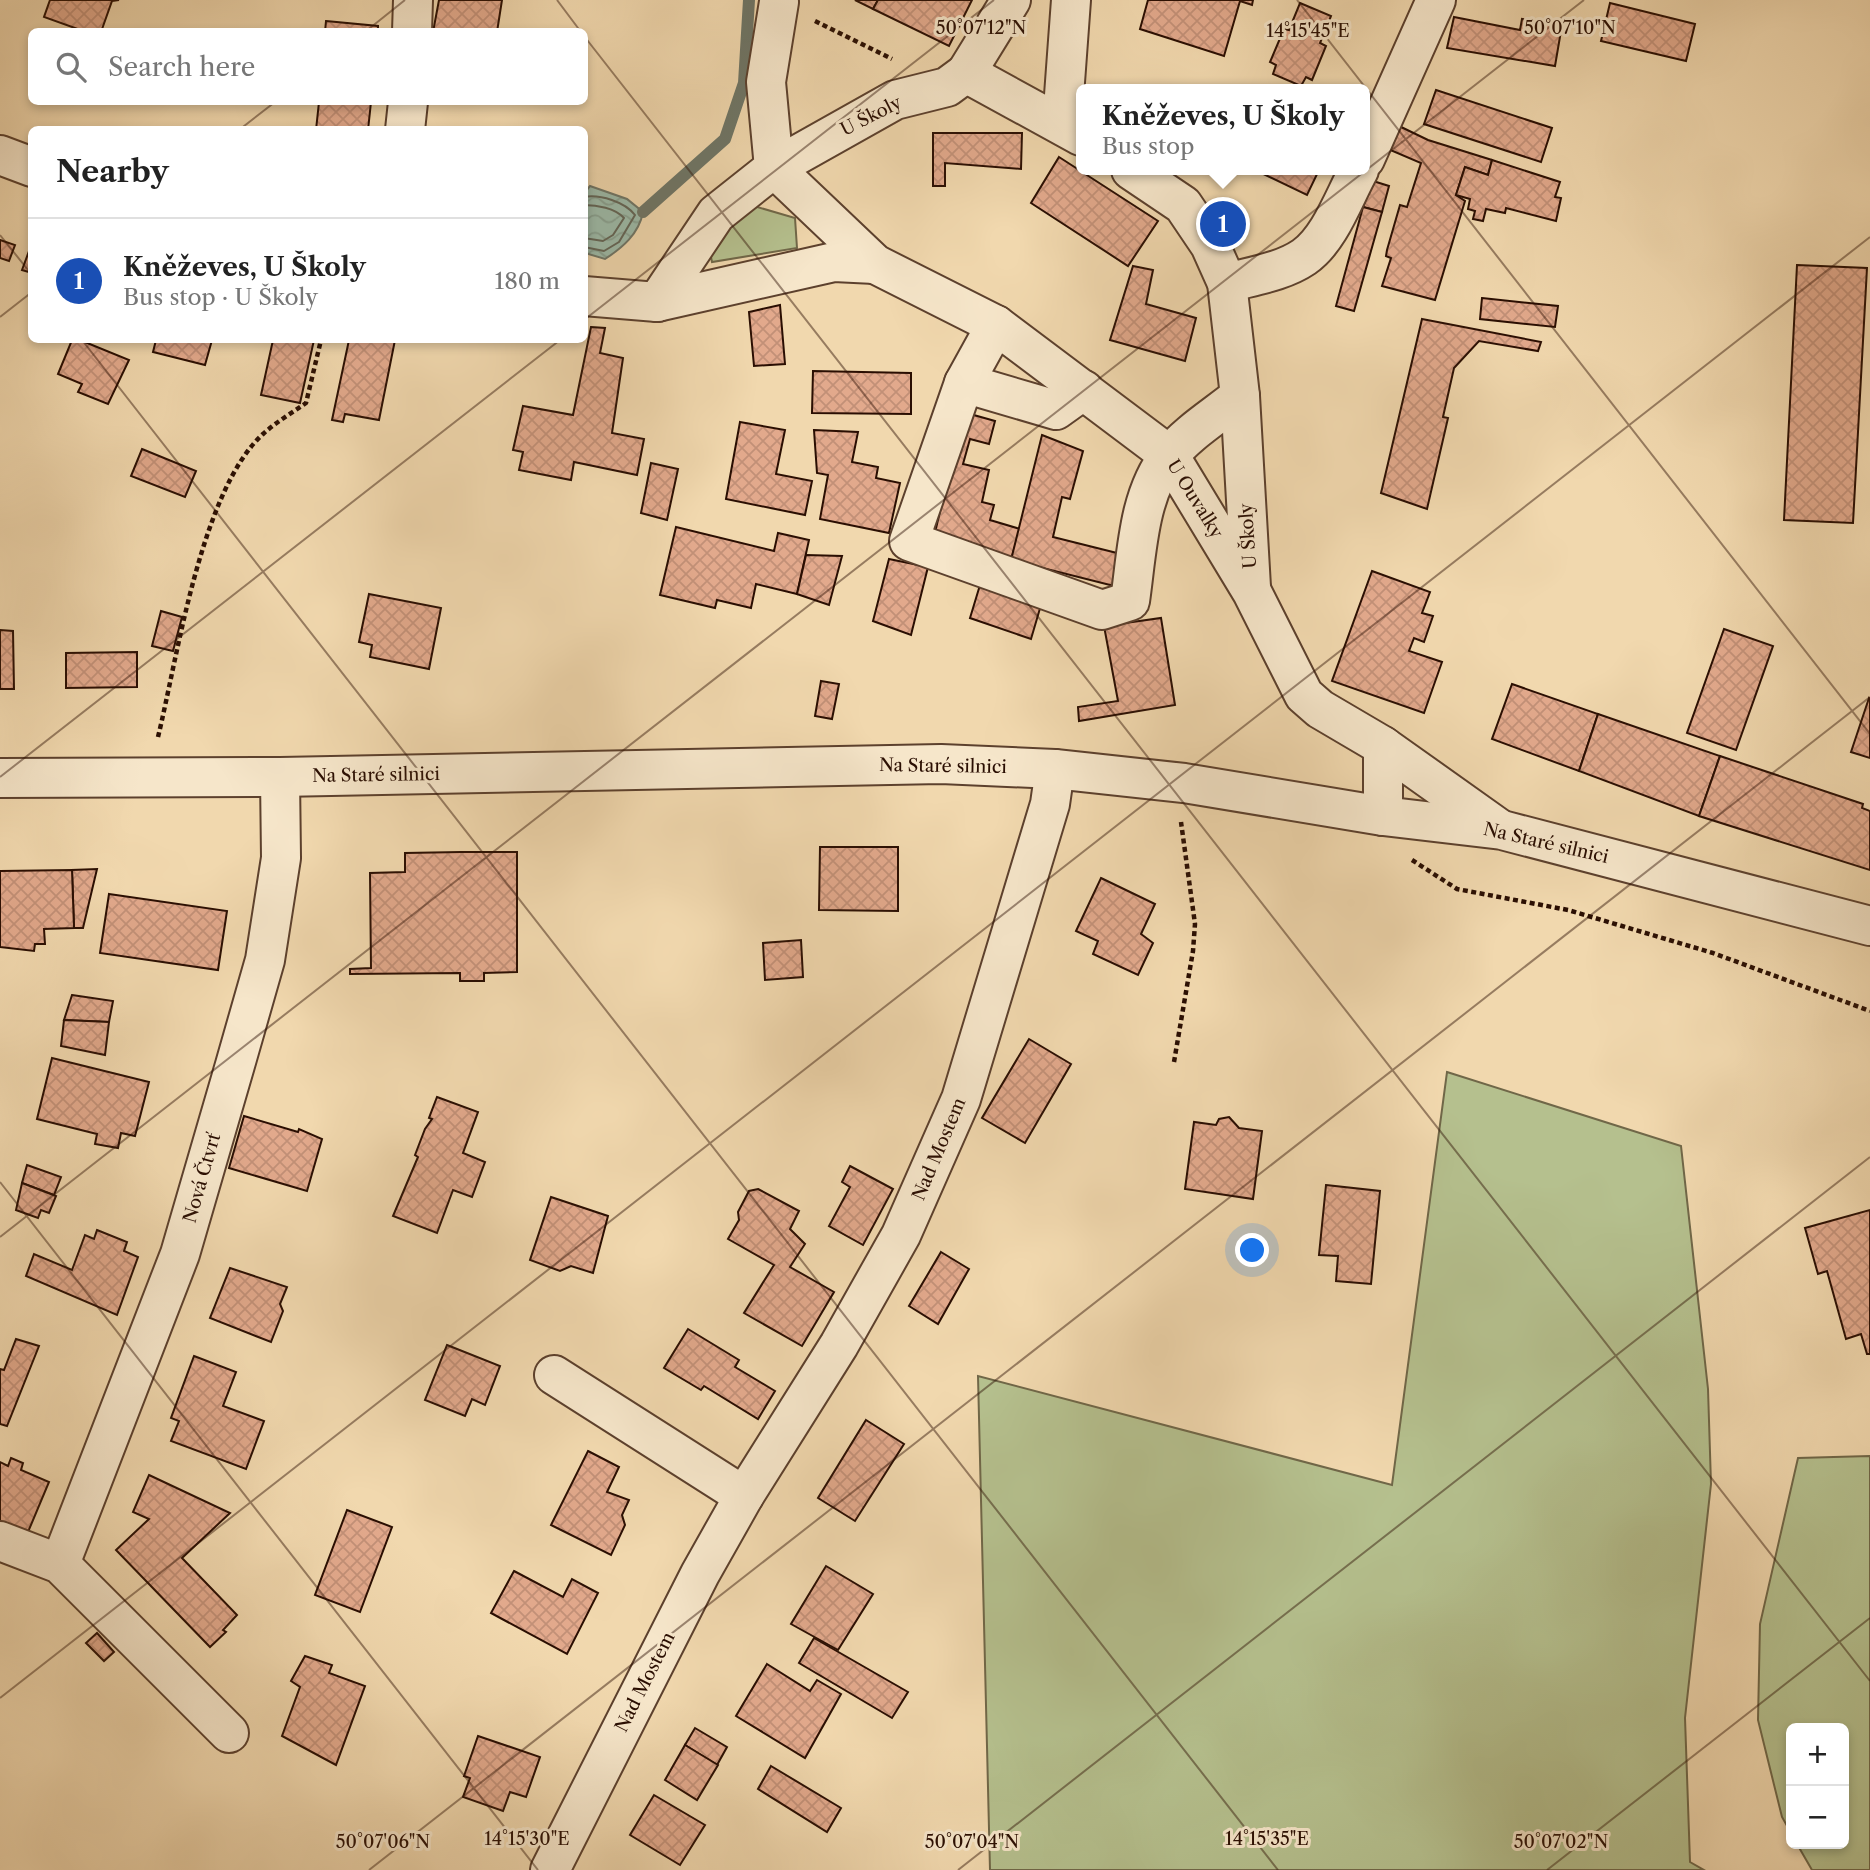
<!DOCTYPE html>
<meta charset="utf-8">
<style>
body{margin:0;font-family:"Libre Caslon Text",serif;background:#f6f6f6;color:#222}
.controls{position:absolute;right:21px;bottom:21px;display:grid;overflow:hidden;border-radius:10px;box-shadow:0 4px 10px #0003}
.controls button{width:63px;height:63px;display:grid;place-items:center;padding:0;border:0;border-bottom:2px solid #e0e0e0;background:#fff;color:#222;font:35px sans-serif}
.you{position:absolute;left:1253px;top:1251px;width:24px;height:24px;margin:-18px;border:5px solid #fff;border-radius:50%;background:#1a73e8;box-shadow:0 0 0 10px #1a73e833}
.badge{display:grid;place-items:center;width:46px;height:46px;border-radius:50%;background:#2563eb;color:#fff;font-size:23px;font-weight:700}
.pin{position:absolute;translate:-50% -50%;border:4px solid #fff;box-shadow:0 2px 7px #0006}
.popup{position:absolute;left:1076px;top:84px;width:294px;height:91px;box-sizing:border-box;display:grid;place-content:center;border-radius:10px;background:#fff;filter:drop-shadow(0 2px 5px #0005);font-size:23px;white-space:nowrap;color:#767676}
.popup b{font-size:26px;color:#222}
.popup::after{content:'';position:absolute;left:50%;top:100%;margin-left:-14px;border:14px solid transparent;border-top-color:#fff}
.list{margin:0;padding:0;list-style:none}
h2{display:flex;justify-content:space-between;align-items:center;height:91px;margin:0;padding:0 28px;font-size:30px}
h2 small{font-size:23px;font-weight:400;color:#767676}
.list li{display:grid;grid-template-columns:46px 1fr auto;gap:21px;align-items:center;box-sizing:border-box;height:126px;padding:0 28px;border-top:2px solid #e0e0e0}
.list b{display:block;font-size:26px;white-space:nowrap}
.list p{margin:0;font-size:23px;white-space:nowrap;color:#767676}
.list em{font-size:23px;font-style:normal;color:#767676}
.icon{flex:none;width:38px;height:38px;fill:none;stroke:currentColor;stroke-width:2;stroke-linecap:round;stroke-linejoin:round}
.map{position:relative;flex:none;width:1870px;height:1870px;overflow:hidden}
.search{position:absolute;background:#fff;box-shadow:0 4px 10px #0003;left:28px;top:28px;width:560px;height:77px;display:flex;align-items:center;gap:18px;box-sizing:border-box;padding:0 24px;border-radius:10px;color:#767676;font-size:26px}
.panel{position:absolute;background:#fff;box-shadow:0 4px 10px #0003;left:28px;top:126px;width:560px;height:217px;border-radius:10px}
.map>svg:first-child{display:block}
</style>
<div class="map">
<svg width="1870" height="1870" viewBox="0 0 1870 1870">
<defs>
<pattern id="water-waves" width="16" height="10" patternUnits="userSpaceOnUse" patternTransform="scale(1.75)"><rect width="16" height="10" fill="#9bbaa9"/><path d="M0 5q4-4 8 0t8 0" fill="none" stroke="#869f90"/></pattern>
<pattern id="building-cross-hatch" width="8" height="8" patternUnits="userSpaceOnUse" patternTransform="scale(1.75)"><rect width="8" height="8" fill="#e2a98c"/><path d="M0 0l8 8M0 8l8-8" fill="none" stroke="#c29077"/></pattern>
</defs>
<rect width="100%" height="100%" fill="#f1d8ae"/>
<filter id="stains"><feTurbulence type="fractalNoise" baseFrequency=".00286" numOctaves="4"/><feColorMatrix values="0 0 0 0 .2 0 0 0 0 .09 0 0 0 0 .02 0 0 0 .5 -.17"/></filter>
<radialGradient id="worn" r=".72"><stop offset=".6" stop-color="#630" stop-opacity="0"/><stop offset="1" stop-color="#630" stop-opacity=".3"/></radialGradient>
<!-- green -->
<g fill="#b5c08e" stroke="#706748" stroke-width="2">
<path d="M740,202L795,218L797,248L712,262L707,238Z"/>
<path d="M1447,1072L1681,1146L1708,1389L1711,1484L1685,1718L1690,1862L1704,1870H990L978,1376L1392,1485Z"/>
<path d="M1870,1456V1870H1812L1797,1844H1844V1728H1791V1833L1782,1817L1758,1720L1760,1624L1798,1458Z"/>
</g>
<!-- water -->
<path fill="url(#water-waves)" stroke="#6e7566" stroke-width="2" d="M590,186L627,199L643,212C639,234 622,248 605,259L585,253V192Z"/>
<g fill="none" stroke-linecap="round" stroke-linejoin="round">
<!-- shore -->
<g stroke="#626456" stroke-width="2">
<path d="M584,197C600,194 625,202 635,215L619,242L604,251L584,247"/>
<path d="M584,205C597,205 615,208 624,218L613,235L603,241L584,238"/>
</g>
<!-- stream -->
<path stroke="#6e7566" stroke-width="12" d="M643,212L725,139L744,83L749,0"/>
</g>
<!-- building -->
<g fill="url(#building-cross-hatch)" stroke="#2a0e02" stroke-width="2">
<path d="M50,0H119L112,1L101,32H86L44,17Z"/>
<path d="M439,0H502L497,32H433Z"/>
<path d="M855,0H878L873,9Z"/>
<path d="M878,0H972L949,46L873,9Z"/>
<path d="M1148,0H1253L1252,5L1240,1L1224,56L1140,29Z"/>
<path d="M1300,3L1331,16L1320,43L1326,46L1312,80L1306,77L1301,86L1273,74L1276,65L1270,62L1284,29L1289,30Z"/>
<path d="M1610,3L1695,24L1686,61L1601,41Z"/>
<path d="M1454,17L1520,30L1522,19L1562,25L1555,66L1447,48Z"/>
<path d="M326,21L378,26V32H325Z"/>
<path d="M1436,90L1552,128L1541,162L1424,124Z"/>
<path d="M319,102H371L368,130H316Z"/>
<path d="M1399,126L1428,140L1492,160L1488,175L1465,167L1456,195L1465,201L1435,300L1382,286L1391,258L1386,256L1387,250L1400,205L1407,207L1421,163L1388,149Z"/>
<path d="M933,133H1022L1021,169L945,163V186H933Z"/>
<path d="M1059,157L1158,221L1128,266L1031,203Z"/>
<path d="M1492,160L1560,182L1555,197L1561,198L1556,221L1506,208L1505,213L1486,209L1483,221L1473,219L1475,211L1468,209L1470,199L1456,195L1465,167L1488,175Z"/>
<path d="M1255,170H1319L1307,195Z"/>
<path d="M1373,181L1389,186L1382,212L1363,207Z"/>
<path d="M1363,207L1382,212L1354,311L1336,306Z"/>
<path d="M0,240L15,245L9,261L0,258Z"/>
<path d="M32,243V273L22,270Z"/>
<path d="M1797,265L1867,268L1853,523L1784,520Z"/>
<path d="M1133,266L1153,270L1146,304L1196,318L1185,361L1110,340Z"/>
<path d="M1482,298L1558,306L1555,327L1480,319Z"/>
<path d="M780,305L785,364L754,366L749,312Z"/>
<path d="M1422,319L1541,342L1538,351L1479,341L1454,368L1443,417L1448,418L1427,509L1381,493Z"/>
<path d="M591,327L605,328L600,353L623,358L612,433L644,439L637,475L574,462L571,480L519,470L523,452L513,450L523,406L573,415Z"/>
<path d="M72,340H80L129,360L108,404L78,392L82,384L58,374Z"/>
<path d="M156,340H212L205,365L153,352Z"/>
<path d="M273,340H314L300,403L261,395Z"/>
<path d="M349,340H395L379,420L345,414L343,422L332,420Z"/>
<path d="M813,371L911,373V414L812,413Z"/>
<path d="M963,412L995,421L989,444L970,439L963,464L989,470L982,502L994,505L990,520L1020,529L1011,560L934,537Z"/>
<path d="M740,422L785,430L776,474L812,481L805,515L726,499Z"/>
<path d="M814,430L858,432L852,462L878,467L876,478L900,483L889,533L820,519L828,475L817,473Z"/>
<path d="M1042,435L1083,451L1070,499L1062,497L1053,537L1133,557L1126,589L1011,560Z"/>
<path d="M142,449L196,471L185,497L131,476Z"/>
<path d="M651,463L678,469L667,520L641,513Z"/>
<path d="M676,527L774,551L778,533L809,540L797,594L756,584L751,608L717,600L715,608L660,595Z"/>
<path d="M806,555L842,556L829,605L797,594Z"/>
<path d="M889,559L928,567L911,635L873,621Z"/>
<path d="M1372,571L1430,592L1422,613L1433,616L1424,642L1414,638L1409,651L1442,662L1424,713L1332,681Z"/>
<path d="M980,585L1041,605L1031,639L970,618Z"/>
<path d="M369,594L441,608L429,669L370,657L372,645L359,642Z"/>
<path d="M161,611L182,617L173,651L152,646Z"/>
<path d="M1161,618L1175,705L1079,721L1078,707L1118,701L1104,626Z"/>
<path d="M1724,629L1773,646L1736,750L1687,733Z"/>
<path d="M0,630L13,631L14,689H0Z"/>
<path d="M137,652V687L66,688V653Z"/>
<path d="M821,681L839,684L832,719L815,716Z"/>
<path d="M1512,684L1598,714L1579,771L1492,739Z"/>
<path d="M1869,698L1870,699V758L1851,752Z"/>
<path d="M1598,714L1720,756L1699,816L1579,771Z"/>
<path d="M1720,756L1863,804L1862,808L1870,811V870L1699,816Z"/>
<path d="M820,847H898V911L819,910Z"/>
<path d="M461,852H517V972L484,973V981H460V973L350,974V969L371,968L370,873L405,872V853Z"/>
<path d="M97,869L83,928H74L72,870Z"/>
<path d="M72,870L74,928L44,929L45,944H35L34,951L0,947V871Z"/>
<path d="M1101,878L1155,904L1141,934L1153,943L1138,975L1093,954L1098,941L1076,931Z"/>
<path d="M109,894L227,911L218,970L100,953Z"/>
<path d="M801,940L803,977L765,980L763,943Z"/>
<path d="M72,995L113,1001L109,1022L64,1020Z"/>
<path d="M64,1020L109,1022L105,1055L61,1046Z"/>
<path d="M1029,1039L1071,1064L1025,1143L982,1118Z"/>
<path d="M52,1058L149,1082L135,1136L121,1133L118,1148L95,1144L97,1134L37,1119Z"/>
<path d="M437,1097L478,1112L463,1153L485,1162L472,1197L453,1190L437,1233L393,1216L418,1157L415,1155L425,1129L432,1119L429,1118Z"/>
<path d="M244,1116L298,1132L299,1129L322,1139L307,1191L229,1168Z"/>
<path d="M1229,1117L1239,1128L1262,1131L1253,1199L1185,1189L1194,1122L1216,1125L1219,1119Z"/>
<path d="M27,1165L61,1177L54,1195L22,1183Z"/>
<path d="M850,1166L893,1189L863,1245L829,1226L850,1187L842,1182Z"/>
<path d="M22,1183L56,1196L49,1213L41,1210L38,1218L16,1210Z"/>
<path d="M1326,1185L1380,1191L1371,1284L1336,1281L1338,1256L1319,1255Z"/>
<path d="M758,1189L799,1211L790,1229L805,1244L790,1267L834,1292L802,1346L744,1313L774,1265L728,1239L739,1220L738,1212L749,1191Z"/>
<path d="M551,1197L608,1216L593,1273L571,1266L560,1271L530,1260Z"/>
<path d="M1870,1210V1354H1867L1861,1334L1846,1339L1827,1271L1818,1274L1805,1228Z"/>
<path d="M97,1230L127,1242L124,1251L138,1257L117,1315L26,1276L34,1254L72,1270L85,1235L94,1239Z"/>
<path d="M941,1252L969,1269L938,1324L909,1306Z"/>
<path d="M230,1268L287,1287L280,1304L283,1311L271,1342L210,1318Z"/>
<path d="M688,1329L739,1360L735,1367L775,1391L758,1419L704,1386L701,1390L664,1368Z"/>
<path d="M16,1339L39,1346L7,1426L0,1424V1369L4,1370Z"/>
<path d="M447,1345L500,1366L485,1405L472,1399L465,1416L425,1400Z"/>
<path d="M194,1356L236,1372L223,1406L264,1421L246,1469L171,1441L179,1421L171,1418Z"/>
<path d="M866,1420L904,1444L855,1521L818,1498Z"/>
<path d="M588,1451L619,1467L607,1492L629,1500L622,1515L625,1525L611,1555L551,1525Z"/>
<path d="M11,1458L23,1463L21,1470L49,1482L28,1532L0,1521V1462L8,1466Z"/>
<path d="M149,1475L230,1513L182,1558L237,1615L223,1630L226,1632L210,1647L116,1550L149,1519L133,1512Z"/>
<path d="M347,1510L392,1527L360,1612L315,1595Z"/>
<path d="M826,1566L873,1594L838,1650L791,1624Z"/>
<path d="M514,1571L563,1597L572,1579L598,1593L567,1654L491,1613Z"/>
<path d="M97,1633L114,1652L104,1661L86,1643Z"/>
<path d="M814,1638L908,1692L892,1718L799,1663Z"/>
<path d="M305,1656L332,1665L329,1673L365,1686L336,1765L282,1736L300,1687L291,1681Z"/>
<path d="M767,1664L810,1691L817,1680L841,1694L805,1758L736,1716Z"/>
<path d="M695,1728L727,1747L717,1765L685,1745Z"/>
<path d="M478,1736L540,1757L526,1797L510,1792L503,1811L463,1797L470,1778L464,1776Z"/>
<path d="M685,1745L718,1765L697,1800L665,1780Z"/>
<path d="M771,1766L841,1808L827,1832L758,1789Z"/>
<path d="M654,1795L705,1825L680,1865L630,1835Z"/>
</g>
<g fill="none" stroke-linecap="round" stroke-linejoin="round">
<defs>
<g id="minor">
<path d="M412,32L413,0"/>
<path d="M966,73L1011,0"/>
<path d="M1062,123L1071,0"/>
<path d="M405,130L408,102"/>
<path d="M1081,136L966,73L947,87L895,100L774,168L875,264L996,325L1169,455L1252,592L1304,695L1320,709L1383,746V816"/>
<path d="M0,155L32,167"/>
<path d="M1365,159L1436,0"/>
<path d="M1131,170L1183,205L1210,245L1227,283L1240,396L1251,587"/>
<path d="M1227,283C1252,276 1282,272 1304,257C1330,239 1344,197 1359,170"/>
<path d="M584,296L657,302L716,214L774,168L766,82L779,2"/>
<path d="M657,302L834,262L875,264"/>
<path d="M996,325L964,383L909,541L1102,610L1130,601C1137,553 1138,495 1169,456C1187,433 1217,415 1240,396"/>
<path d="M964,383L1056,410L1084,390"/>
<path d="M1383,746L1497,827"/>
<path d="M0,778L280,777L941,764L1055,769L1184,783L1383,816L1502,830L1870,926"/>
<path d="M554,1375L744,1496"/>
<path d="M0,1541L60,1564L229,1733"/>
<path d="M60,1564L180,1254L235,1065L265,960L281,858L280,777"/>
<path d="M550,1870L700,1574L744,1496L839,1345L901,1235L961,1099L1050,804L1055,769"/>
</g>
</defs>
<!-- minor casing -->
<use href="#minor" stroke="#5c402d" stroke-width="42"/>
<!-- path -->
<g stroke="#2a0e02" stroke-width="4.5" stroke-dasharray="5 3.5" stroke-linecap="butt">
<path d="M815,21L892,59"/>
<path d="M158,737C178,655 201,491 263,434C276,422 292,413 306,403L321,340"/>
<path d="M1412,860L1457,889L1568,910L1713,953L1870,1011"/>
<path d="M1174,1062L1193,951L1195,924L1181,822"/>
</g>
<!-- minor -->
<use href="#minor" stroke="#f6e6ca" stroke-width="38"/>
</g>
<!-- ticks -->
<path fill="none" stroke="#2a0e02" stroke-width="2" stroke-opacity="0.45" d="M557,0L581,32M1297,0L1870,734M365,32L405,0M584,36L1870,1681M239,130L275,102M0,235L32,275M0,317L32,292M584,320L994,0M82,340L1278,1870M0,777L560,340M0,1182L538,1870M0,1237L1584,0M0,1698L1870,237M369,1870L1870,697M958,1870L1870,1157M1547,1870L1870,1618"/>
<g text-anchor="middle" stroke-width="6" stroke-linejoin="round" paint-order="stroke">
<!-- street labels -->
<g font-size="18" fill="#2a0e02" stroke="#f6e6ca">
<text transform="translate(871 116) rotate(-27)" y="6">U Školy</text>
<text transform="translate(1195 499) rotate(58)" y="6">U Ouvalky</text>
<text transform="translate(1248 536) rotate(-94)" y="6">U Školy</text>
<text transform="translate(943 766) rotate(1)" y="6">Na Staré silnici</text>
<text transform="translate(376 775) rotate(-1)" y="6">Na Staré silnici</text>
<text transform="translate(1546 843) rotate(13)" y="6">Na Staré silnici</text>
<text transform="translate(939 1149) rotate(-67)" y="6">Nad Mostem</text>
<text transform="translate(202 1178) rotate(-74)" y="6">Nová Čtvrť</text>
<text transform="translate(645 1682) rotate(-63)" y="6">Nad Mostem</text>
</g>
</g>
<g font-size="18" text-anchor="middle" fill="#2a0e02" stroke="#f6e6ca" stroke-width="6" stroke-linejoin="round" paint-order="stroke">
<text x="981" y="34">50°07'12"N</text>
<text x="1570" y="34">50°07'10"N</text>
<text x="1308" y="37">14°15'45"E</text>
<text x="527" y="1845">14°15'30"E</text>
<text x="1267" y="1845">14°15'35"E</text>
<text x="383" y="1848">50°07'06"N</text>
<text x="972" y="1848">50°07'04"N</text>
<text x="1561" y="1848">50°07'02"N</text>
</g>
<rect width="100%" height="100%" filter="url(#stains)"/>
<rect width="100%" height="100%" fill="url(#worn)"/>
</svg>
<div class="controls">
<button>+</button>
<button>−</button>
</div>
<div class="you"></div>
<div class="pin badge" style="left:1223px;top:224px;background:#1a4fb4">1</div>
<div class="popup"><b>Kněževes, U Školy</b>Bus stop</div>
<div class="search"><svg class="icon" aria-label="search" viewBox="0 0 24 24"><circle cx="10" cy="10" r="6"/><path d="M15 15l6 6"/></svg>Search here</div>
<section class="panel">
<h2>Nearby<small></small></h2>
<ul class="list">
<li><span class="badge" style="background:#1a4fb4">1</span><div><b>Kněževes, U Školy</b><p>Bus stop · U Školy</p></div><em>180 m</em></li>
</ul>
</section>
</div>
